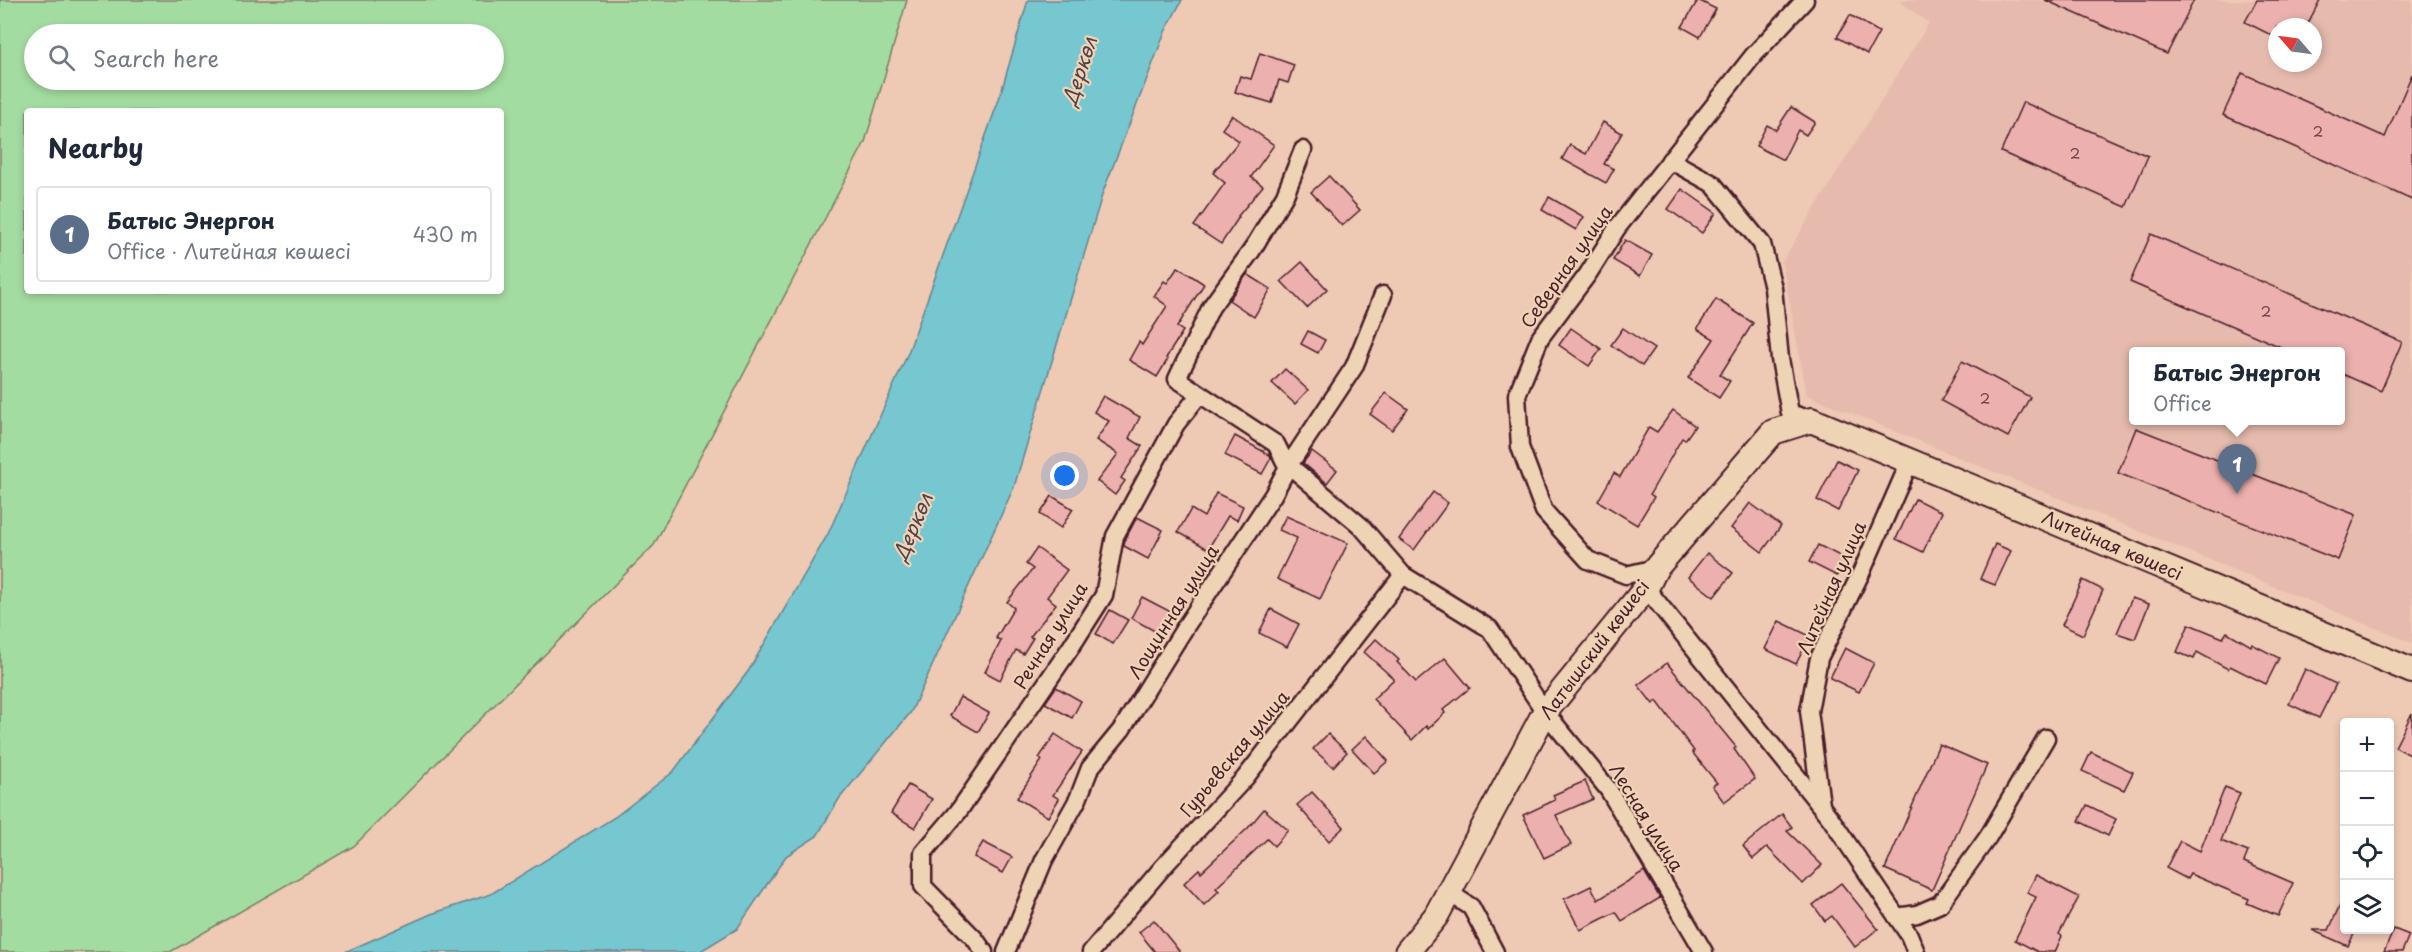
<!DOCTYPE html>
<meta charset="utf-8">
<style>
body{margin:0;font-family:"Playpen Sans",sans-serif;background:#f6f6f7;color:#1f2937}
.controls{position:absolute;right:18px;bottom:18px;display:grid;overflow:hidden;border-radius:6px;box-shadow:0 3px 9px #0003}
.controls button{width:54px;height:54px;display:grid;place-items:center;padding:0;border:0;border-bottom:2px solid #e0e1e3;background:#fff;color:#1f2937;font:30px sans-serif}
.compass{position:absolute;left:2268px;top:18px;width:54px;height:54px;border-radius:50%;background:#fff;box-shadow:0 3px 9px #0003;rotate:298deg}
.you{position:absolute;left:1065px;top:476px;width:21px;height:21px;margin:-15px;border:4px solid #fff;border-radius:50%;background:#1a73e8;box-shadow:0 0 0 9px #1a73e833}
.badge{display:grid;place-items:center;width:39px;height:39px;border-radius:50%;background:#7c3aed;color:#fff;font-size:20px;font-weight:700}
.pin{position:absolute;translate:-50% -50px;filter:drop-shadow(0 2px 3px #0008)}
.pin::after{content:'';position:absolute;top:32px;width:21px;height:18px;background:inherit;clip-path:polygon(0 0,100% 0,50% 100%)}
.popup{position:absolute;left:2129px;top:347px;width:216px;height:78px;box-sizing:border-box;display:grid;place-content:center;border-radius:6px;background:#fff;filter:drop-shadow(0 2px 4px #0005);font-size:20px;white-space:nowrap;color:#747a83}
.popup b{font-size:22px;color:#1f2937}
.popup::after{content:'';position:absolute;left:50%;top:100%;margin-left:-12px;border:12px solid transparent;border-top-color:#fff}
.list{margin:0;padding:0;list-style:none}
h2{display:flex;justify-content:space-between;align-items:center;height:78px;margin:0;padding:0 24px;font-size:26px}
h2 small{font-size:20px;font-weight:400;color:#747a83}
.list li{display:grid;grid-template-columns:39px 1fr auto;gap:18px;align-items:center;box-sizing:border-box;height:96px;margin:0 12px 12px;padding:0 12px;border:2px solid #e0e1e3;border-radius:6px}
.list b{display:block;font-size:22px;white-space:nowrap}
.list p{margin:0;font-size:20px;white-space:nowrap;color:#747a83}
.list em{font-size:20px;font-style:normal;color:#747a83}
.icon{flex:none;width:33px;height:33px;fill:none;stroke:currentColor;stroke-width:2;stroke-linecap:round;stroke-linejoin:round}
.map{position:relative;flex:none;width:2412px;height:952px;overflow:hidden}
.search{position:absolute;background:#fff;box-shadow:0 3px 9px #0003;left:24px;top:24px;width:480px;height:66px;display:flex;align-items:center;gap:15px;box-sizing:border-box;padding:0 21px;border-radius:33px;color:#747a83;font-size:22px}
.panel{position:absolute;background:#fff;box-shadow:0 3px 9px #0003;left:24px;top:108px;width:480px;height:186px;border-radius:6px}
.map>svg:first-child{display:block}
</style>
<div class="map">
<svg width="2412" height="952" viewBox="0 0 2412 952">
<rect width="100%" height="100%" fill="#eec9b4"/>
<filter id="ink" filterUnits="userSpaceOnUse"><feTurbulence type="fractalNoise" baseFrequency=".0167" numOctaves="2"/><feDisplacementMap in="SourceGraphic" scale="12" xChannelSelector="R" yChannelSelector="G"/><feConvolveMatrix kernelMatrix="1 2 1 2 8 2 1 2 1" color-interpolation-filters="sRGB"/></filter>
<g filter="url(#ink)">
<!-- built -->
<path fill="#e6bbad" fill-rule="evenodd" d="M1898,0H2412V643L1807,395L1782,262L1929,23ZM2277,27H2313V63H2277ZM2134,352H2340V420H2134Z"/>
<!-- green -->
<path fill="#a3dca1" stroke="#767e66" stroke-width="1.5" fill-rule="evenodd" d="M0,0H907L865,142L654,545L354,846L170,952H0ZM34,34H494V80H34ZM27,111H501V291H27Z"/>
<!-- water -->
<path fill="#76c7d0" stroke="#64848e" stroke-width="1.5" d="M1028,0H1182L1165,32L1103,192L1014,487L911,712L839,799L817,836L786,856L737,929L699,952H345L431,914L491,894L615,817L673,772L749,670L828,534L908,353L999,99Z"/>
<!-- building -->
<g fill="#ecb0ae" stroke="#4a1f2b" stroke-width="1.5">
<path d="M1698,0L1716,9L1700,37L1682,27Z"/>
<path d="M2045,0H2194L2167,54Z"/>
<path d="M2257,0H2320L2306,27H2277V38L2245,22Z"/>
<path d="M1850,15L1879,32L1867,54L1837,37Z"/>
<path d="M1260,53L1294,65L1288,83L1279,80L1272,103L1235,92L1240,76L1251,79Z"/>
<path d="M2242,73L2385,137L2412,74V200L2223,115Z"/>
<path d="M2023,102L2148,156L2126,207L2001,152Z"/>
<path d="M1791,107L1815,122L1806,135L1798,130L1783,160L1756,146L1767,125L1776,130Z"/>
<path d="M1232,115L1274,145L1251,177L1263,186L1238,216L1239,217L1221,244L1194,226L1225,183L1213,173L1239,141L1222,129Z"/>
<path d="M1603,122L1622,133L1604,164L1614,169L1606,183L1562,159L1570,145L1586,154Z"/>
<path d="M1329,176L1360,210L1342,226L1311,192Z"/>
<path d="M1682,189L1716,213L1702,233L1668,209Z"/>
<path d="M1549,197L1584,217L1576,230L1542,210Z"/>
<path d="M2151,234L2402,342L2381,391L2340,373V351H2290L2130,282Z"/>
<path d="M1625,240L1652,255L1640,276L1613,260Z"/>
<path d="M1302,262L1327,289L1307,308L1281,281Z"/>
<path d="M1178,267L1204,284L1177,327L1183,331L1166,358L1168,359L1157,377L1129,360L1139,342L1142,345L1167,306L1154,296L1164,281L1167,283Z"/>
<path d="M1247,274L1271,289L1254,317L1229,300Z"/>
<path d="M1716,299L1753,323L1720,375L1730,381L1719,398L1688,378L1714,339L1697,329Z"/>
<path d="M1571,328L1601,349L1589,366L1559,345Z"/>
<path d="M1623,328L1654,349L1642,366L1611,345Z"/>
<path d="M1308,331L1325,340L1318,353L1301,344Z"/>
<path d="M1962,361L2030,397L2008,437L1941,401Z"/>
<path d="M1285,369L1308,390L1295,404L1272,383Z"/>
<path d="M1386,393L1408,409L1392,430L1370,414Z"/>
<path d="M1103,396L1140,417L1129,438L1142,446L1121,478L1125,481L1115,495L1097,481L1118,454L1096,440L1109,421L1094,412Z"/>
<path d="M1673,410L1695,426L1685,440L1682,438L1650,494L1654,497L1637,525L1598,501L1614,473L1620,477L1649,427L1657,432Z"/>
<path d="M2136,428L2356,515L2338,560L2118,473Z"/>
<path d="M1235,436L1270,455L1271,458L1262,474L1225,455Z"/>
<path d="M1312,451L1337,470L1327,483L1303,463Z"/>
<path d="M1837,460L1858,470L1838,511L1817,500Z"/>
<path d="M1433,492L1448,503L1414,550L1399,539Z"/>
<path d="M1216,493L1243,506L1237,520L1228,516L1208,549L1178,532L1191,509L1204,517Z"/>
<path d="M1052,496L1073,509L1061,528L1040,514Z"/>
<path d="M1915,499L1942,512L1923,552L1896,539Z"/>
<path d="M1750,503L1781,526L1762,552L1731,528Z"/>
<path d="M1286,516L1348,543L1320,599L1277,579L1297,538L1279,530Z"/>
<path d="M1137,517L1163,530L1148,559L1124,546L1125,540Z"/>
<path d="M1995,544L2011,551L1995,585L1980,579Z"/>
<path d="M1818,545L1846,559L1837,576L1809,562Z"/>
<path d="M1037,548L1067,570L1047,597L1056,604L1030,637L1033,638L1023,654L1016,650L1000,680L985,672L1001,641L996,638L1014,608L1007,602L1033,569L1026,564Z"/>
<path d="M1707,553L1733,573L1714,597L1688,577Z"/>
<path d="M2083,580L2103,590L2083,635L2062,625Z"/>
<path d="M1142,597L1171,612L1160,634L1131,618Z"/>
<path d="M2132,598L2149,604L2135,639L2117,633Z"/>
<path d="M1271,609L1299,624L1287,647L1259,633Z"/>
<path d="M1110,610L1128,620L1113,644L1096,634Z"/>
<path d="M1779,621L1810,636L1796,664L1765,649Z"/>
<path d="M2189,624L2223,638L2227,632L2251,646L2252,644L2279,658L2266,684L2230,666L2228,669L2197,652L2194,659L2177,652Z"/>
<path d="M1376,639L1399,660L1397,662L1416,682L1445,658L1470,688L1443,710L1445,713L1428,729L1426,726L1412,740L1373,699L1394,679L1364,652Z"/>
<path d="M1845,648L1874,663L1859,692L1830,678Z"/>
<path d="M1667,663L1736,747L1734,749L1755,779L1724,802L1712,786L1717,783L1692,752L1694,751L1657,701L1653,704L1638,685Z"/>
<path d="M2305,669L2336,684L2319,718L2289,704Z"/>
<path d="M1056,687L1081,701L1072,718L1045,703Z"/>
<path d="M960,697L989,713L978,732L950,716Z"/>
<path d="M2412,713V756L2395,747Z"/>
<path d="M1055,734L1082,752L1053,795L1059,799L1048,817L1017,798L1042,760L1039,758Z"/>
<path d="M1328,734L1347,752L1333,767L1313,749Z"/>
<path d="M1366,736L1388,761L1374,773L1352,749Z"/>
<path d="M1939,744L1987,765L1932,890L1885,869Z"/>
<path d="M2091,752L2133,772L2124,790L2082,771Z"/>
<path d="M1585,781L1593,799L1556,815L1571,845L1544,858L1523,815L1555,800L1553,795Z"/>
<path d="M908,785L932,799L915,828L891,813Z"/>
<path d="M2225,787L2240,793L2221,841L2248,852L2244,862L2293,883L2278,916L2247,903L2249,899L2190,874L2187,879L2166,868L2180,841L2200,851Z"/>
<path d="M1312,792L1344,827L1329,841L1297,805Z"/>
<path d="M2087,805L2116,819L2108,836L2079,821Z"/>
<path d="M1264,809L1288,830L1274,846L1267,839L1216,888L1219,891L1204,905L1184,883L1199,869L1201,872L1248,828Z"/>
<path d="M1782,814L1792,827L1787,831L1822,865L1803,884L1767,847L1753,859L1743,846Z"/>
<path d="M983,842L1012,857L1003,873L974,857Z"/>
<path d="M1644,871L1660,898L1622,921L1616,912L1580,930L1564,899L1591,886L1598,900Z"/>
<path d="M2036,875L2079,897L2059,934L2062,936L2055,952H2038L2015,940L2036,897L2027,893Z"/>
<path d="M1841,883L1878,929L1855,947L1832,916L1825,921L1813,905Z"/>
<path d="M2344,895V930H2356L2348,946L2312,930H2329Z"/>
<path d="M1154,920L1180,952H1155L1139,932Z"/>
<path d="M2394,929L2409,935L2402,952H2384Z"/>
</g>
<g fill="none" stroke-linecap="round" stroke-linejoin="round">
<defs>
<g id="street">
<path d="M1303,150L1285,195L1252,250L1211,307L1177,379L1276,444L1285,462L1361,526L1403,575L1490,629L1545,712L1608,789L1704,952"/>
<path d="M1670,160L1713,184L1762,244L1773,288L1780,359L1790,413L1811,420"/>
<path d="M1656,568L1626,575L1588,560L1544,511L1520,447L1517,395L1540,338L1588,274L1617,228L1753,56L1805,0"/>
<path d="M1646,588L1831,819L1909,935L1916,952"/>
<path d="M1821,805L1809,711L1819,658L1862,571L1910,461"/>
<path d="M1448,892L1471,907L1495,952"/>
<path d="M1897,917L1917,914L1940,904L1988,837L2046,738"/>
<path d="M984,952L975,939L923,886V853L958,812L1071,647L1104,595L1115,536L1176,424L1200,394"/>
<path d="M1006,952L1044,860L1078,799L1090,768L1122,729L1186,626L1273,495L1289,465L1354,367L1383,295"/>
<path d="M1091,952L1163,867L1245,778L1403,575"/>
</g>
<path id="secondary" d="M1407,952L1436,916L1545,712L1646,588L1656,568L1773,432L1811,420L2412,671"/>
</defs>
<!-- street casing -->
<use href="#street" stroke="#4a1f2b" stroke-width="21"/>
<!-- secondary casing -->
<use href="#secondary" stroke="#4a1f2b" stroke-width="28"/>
<!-- street -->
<use href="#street" stroke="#eed3b5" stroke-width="16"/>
<!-- secondary -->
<use href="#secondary" stroke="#eed3b5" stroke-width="24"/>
</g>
</g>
<g text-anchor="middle" stroke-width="4.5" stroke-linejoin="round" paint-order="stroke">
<!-- number labels -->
<g font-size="15" fill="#72434c">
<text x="2318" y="137">2</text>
<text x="2075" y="159">2</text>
<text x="2266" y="317">2</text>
<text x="1985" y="404">2</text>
</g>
<!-- street labels -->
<g font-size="18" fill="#4a1f2b" stroke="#eed3b5">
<text transform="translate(1567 267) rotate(-55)" y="6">Северная улица</text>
<text transform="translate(2112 546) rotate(23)" y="6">Литейная көшесі</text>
<text transform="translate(1832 588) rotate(-66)" y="6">Литейная улица</text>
<text transform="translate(1174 612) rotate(-58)" y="6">Лощинная улица</text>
<text transform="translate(1051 636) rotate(-58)" y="6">Речная улица</text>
<text transform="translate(1595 650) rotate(-53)" y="6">Латышский көшесі</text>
<text transform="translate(1235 754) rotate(-50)" y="6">Гурьевская улица</text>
<text transform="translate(1646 818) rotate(58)" y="6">Лесная улица</text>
</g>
<!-- water labels -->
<g font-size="20" font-style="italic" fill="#53414c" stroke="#eed3b5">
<text transform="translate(1080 71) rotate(-72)" y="7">Деркөл</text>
<text transform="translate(913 527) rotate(-67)" y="7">Деркөл</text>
</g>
</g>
</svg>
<div class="controls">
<button>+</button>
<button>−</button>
<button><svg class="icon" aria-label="locate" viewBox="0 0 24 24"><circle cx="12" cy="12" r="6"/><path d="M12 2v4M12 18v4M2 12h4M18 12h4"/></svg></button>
<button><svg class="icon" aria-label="layers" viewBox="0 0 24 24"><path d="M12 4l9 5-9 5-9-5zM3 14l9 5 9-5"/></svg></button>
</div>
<svg class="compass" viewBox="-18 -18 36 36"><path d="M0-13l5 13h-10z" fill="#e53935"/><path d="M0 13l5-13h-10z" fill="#747a83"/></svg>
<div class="you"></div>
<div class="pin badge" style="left:2237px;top:494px;background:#5c6f8a">1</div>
<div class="popup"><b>Батыс Энергон</b>Office</div>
<div class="search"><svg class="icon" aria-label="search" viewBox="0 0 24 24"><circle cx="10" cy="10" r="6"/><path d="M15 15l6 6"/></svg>Search here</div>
<section class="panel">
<h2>Nearby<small></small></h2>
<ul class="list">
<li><span class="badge" style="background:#5c6f8a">1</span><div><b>Батыс Энергон</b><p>Office · Литейная көшесі</p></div><em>430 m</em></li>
</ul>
</section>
</div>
